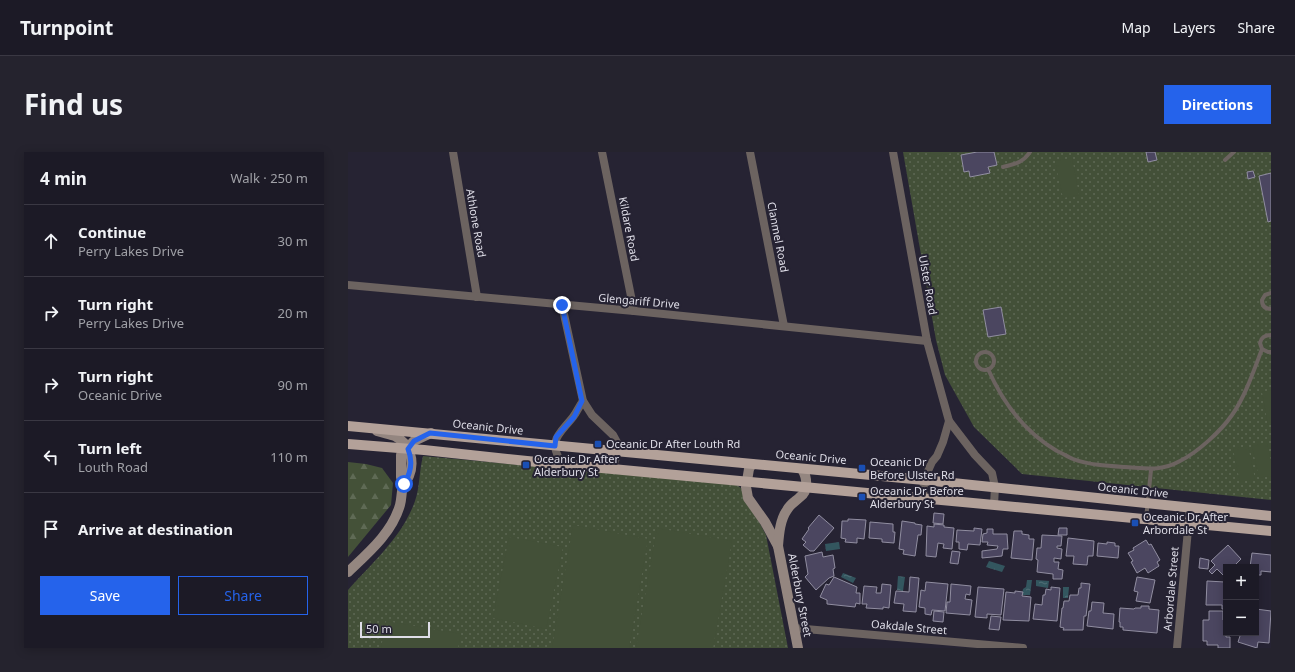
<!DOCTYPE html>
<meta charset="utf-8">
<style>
body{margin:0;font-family:"Noto Sans",sans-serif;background:#25232e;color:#f1f3f6}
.controls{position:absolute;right:12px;bottom:12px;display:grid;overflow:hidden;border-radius:0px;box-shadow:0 2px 10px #0003}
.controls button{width:36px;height:36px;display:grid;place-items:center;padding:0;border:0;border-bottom:1px solid #3a3843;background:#1c1a26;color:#f1f3f6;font:20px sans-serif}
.scale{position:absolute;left:12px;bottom:10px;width:70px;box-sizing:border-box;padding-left:4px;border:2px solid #dfdee8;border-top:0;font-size:11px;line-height:14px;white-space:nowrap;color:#dfdee8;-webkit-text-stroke:3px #262333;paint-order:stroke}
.stop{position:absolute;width:12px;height:12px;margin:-9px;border:3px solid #2563eb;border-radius:50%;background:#fff}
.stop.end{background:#2563eb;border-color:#fff;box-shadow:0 1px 4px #0008}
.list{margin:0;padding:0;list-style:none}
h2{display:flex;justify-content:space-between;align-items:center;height:52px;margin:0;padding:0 16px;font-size:17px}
h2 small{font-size:13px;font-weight:400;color:#a0a1a7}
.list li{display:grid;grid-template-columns:26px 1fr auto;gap:12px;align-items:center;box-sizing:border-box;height:72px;padding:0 16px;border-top:1px solid #3a3843}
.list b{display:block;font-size:15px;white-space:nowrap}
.list p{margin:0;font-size:13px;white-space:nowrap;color:#a0a1a7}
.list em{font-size:13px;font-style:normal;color:#a0a1a7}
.actions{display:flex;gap:8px;padding:12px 16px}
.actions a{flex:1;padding:9px 0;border:1px solid #2563eb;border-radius:0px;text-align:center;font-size:14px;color:#2563eb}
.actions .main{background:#2563eb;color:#fff}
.icon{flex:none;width:22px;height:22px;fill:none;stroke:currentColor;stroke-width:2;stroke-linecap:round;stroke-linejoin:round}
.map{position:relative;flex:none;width:923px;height:496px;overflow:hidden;border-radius:0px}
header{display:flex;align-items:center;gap:24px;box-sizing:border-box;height:56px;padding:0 20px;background:#1c1a26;border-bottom:1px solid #3a3843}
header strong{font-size:19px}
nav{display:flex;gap:22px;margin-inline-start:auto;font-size:14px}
.intro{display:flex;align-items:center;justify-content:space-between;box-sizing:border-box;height:96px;padding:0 24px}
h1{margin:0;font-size:28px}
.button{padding:10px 18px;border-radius:0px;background:#2563eb;color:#fff;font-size:14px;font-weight:700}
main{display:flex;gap:24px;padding:0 24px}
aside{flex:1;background:#1c1a26;border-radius:0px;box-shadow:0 2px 10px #0003}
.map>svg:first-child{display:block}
</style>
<header>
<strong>Turnpoint</strong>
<nav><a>Map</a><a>Layers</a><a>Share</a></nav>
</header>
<div class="intro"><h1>Find us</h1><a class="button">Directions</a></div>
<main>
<aside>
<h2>4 min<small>Walk · 250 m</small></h2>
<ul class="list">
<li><svg class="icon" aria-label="ahead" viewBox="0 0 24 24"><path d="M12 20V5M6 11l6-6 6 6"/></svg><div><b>Continue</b><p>Perry Lakes Drive</p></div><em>30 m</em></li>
<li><svg class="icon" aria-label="right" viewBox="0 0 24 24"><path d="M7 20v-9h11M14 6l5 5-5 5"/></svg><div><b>Turn right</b><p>Perry Lakes Drive</p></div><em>20 m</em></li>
<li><svg class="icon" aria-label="right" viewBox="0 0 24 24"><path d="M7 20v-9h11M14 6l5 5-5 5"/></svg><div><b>Turn right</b><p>Oceanic Drive</p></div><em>90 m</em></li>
<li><svg class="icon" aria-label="left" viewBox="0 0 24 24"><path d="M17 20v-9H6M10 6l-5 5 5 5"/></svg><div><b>Turn left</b><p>Louth Road</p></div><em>110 m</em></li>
<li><svg class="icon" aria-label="arrive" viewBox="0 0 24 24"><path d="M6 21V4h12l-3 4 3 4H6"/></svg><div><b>Arrive at destination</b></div></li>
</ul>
<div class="actions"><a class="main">Save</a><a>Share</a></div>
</aside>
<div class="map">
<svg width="923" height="496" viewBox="0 0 923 496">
<defs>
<pattern id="forest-firs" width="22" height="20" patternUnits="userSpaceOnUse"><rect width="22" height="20" fill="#445138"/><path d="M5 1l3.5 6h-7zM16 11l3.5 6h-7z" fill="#5f6a55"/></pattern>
<pattern id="park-dots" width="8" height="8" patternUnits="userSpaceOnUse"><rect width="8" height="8" fill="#435038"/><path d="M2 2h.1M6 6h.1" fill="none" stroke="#5e6955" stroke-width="1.8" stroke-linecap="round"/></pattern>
<pattern id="water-ripples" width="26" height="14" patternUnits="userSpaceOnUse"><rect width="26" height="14" fill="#33565f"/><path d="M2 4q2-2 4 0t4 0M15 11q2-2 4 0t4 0" fill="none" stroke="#506e76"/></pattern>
</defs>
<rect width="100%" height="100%" fill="#262333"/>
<!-- forest -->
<path fill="url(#forest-firs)" d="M0,310L18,312L34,316L45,331L43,353L0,405Z"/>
<!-- park -->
<g fill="url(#park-dots)">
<path d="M555,0H923V348L674,322L626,275L597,223L588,188Z"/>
<path d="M75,304L389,333L393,336L418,383L440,496H0V438C24,411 55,384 67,349C72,335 71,319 75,304Z"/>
</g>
<!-- pitch -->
<g fill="#435038">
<path d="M582,0H610L583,5Z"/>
<path d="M724,6L731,43L715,46L707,9Z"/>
<path d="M923,238V272L920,273L914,240Z"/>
<path d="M919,291L923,309V324L911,326L904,294Z"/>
<path d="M900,294L907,327L892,330L885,297Z"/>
<path d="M225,373L300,387L281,496H204Z"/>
<path d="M309,376L384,389L365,496H288Z"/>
<path d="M161,385L215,395L198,477L145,466Z"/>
<path d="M38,469L113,482L110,496H33Z"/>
</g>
<!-- water -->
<g fill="url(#water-ripples)">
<path d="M491,390L492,397L478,399L477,392Z"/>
<path d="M641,409L657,414L654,420L638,415Z"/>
<path d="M495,421L508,426L505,431L493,425Z"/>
<path d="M550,424L557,425L555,439L549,438Z"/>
<path d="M679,428H684L682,443H674L675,437L678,435Z"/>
<path d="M688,428L701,429L700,436L688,434Z"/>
<path d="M715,435H721L720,446H715Z"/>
</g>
<!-- building -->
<g fill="#4b4660" stroke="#918ea1">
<path d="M629,0H646L649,13L640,15L642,21L622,25L621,19L616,20L613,3Z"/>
<path d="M798,0H807L809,8L800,10Z"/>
<path d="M905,19L907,25L900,27L899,20Z"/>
<path d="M923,21V69L920,70L911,24Z"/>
<path d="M653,155L658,182L640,185L635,158Z"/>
<path d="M586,361L596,362L595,372L585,371Z"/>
<path d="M471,363L486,376L466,399H462L455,393L458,390L454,387L461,377L460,376Z"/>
<path d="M500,367L518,368L516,387L509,386V391L497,390L498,387L493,386L494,369H500Z"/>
<path d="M554,369L567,371V372L574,373L573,383H570L567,404L555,402L556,398L551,397Z"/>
<path d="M522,370L545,372V380H547L546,391L534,390V387L521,386Z"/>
<path d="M586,372L596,373V375L606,376L604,397L595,396L596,392L590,391L588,405L578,404L579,374L586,375Z"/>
<path d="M626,376L634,377L632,393L620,392L619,398L611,397V390H608L609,378L626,379Z"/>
<path d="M711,376H719V383H710Z"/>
<path d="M639,377H645V382H659L660,397H655L654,404L634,406V399L649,397L650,394L639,393L640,390H634L635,382L639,381Z"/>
<path d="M666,379H674V382L681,383V387H686L684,408L663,406Z"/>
<path d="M694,383L714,384L713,394H709V396L714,397L713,407L706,406V410H711L710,417L715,418L714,427H705V422L689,420L690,408L688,407L689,396H693Z"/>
<path d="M720,386L746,389L745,404H740L739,413L725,412L726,404H718Z"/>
<path d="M798,388L801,393L803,392L812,408L809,410L811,414L800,421L797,416L789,421L783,410L785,409L780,401L786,398L785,396Z"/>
<path d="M759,390L767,391V394H771L770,406L749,404L750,391L759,392Z"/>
<path d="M880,393L893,407L885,415H878V421L875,423L869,417L864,422L861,419L867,413L863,409Z"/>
<path d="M604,399L612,400L610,412L602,411Z"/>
<path d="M474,400L475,405L485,403L487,416L485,417L486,424L481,426L468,438L457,425L460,422L457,404Z"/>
<path d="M904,401L923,403V420L913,419V423H908V415H902Z"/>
<path d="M852,406L861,408L860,417L851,416Z"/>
<path d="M486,425L509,435L508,441H512V452L508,451L507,455L479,452V448L472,445L478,432L481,433Z"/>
<path d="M562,425L571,426L568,460L555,459L556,452L546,451L548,439L561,440Z"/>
<path d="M789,425L807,428L802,451L788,449L790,440L786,439Z"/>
<path d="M859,429L877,430L876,444H878V457H874V453H858Z"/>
<path d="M578,430L600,432L597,459L584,458L583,463L577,462V456L571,455L573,438L577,439Z"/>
<path d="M733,431L742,432L738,464H736L735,478H715L716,476L712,475L714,456H715L716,449H721L722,443H730L731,436H733Z"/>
<path d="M534,432L543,433L541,456L535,455V457L518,456L519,452H514L516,434L529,435L528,441H533Z"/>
<path d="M603,432L623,434L622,443L618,442L617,447L624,448L622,463L598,461L599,450H602Z"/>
<path d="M630,435L656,437L653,463L639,462V466L627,465Z"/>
<path d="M703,435L712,436L709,469L685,467L687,452L694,453L695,443H697L698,437L703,438Z"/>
<path d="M667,439L675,440L674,444L683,445L681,469L655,468L658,440L667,441Z"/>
<path d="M744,450L756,451L755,461L766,462L765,477L739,474L741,459H743Z"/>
<path d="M793,454H801V457L811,458L809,481L775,478V475H772V470H771L772,456L786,457L787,456H793Z"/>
<path d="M908,457L923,459L921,491L910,490L909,496L890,490L893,481H908L910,469H908Z"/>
<path d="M586,459L596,460L595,470L585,469Z"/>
<path d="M861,459H875V468H878V485H882V496H870V493H859V489H855V468H861Z"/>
<path d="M643,464L653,465L651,478L641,477Z"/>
</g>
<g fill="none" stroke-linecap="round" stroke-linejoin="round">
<!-- lane -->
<g stroke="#6c6360" stroke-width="4">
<path d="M877,8L886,0"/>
<path d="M655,15C666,12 675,11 682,0"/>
<path d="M923,141L917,143L914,148C914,154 917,157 923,157"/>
<path d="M923,183C917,183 913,186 912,191L914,197L920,200H923"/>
<circle cx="637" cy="209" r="9"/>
<path d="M640,217C655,251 676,280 709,299C714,301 720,305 725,307C741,313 759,314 776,315C797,316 812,320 832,309C850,300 873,279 884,263C897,245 906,218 914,197"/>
<path d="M798,367L803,318"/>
</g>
<!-- street -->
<g stroke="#6c6360" stroke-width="8">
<path d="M105,0L129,145"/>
<path d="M254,0L286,159"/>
<path d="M402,0L436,174"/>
<path d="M545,0L579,189L601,269L627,303L644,321L647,335L646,353"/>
<path d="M0,133L286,159L579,189"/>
<path d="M214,153L235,249L244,263L265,283L271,294L267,309L263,317"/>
<path d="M214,312C199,288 211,283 225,265C229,260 231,254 235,249"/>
<path d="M575,346L576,328L584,310L589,304L595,290L601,269"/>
<path d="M446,476L675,496"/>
<path d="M829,496L842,356"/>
</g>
<!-- secondary -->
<g stroke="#948680" stroke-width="10">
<path d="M404,312L401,317L398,335L400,346L417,370L430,394"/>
<path d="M56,332L53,325V303L66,289L83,281"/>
<path d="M0,420C20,401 44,381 52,353C54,346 53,338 56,332C57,329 60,327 61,324C67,309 62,292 47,284C42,282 35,281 29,279"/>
<path d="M450,496L430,394C431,382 432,368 439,358C442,352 448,349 452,345C461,339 459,325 454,317"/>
</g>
<!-- primary -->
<g stroke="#b3a199" stroke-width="10">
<path d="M0,274L576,328L923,364"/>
<path d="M0,292L76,298L179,309L923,379"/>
</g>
</g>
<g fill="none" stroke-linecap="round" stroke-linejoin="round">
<!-- route -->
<path stroke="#2563eb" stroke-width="5" d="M56,332C63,321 65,309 60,297L66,289L82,281L207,294L208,285L226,265L234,249L214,153"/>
</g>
<!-- markers -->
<g fill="#1a4fb4" stroke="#262333" stroke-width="1.5">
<rect x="246" y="288" width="8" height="8" rx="2"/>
<rect x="174" y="309" width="8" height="8" rx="2"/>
<rect x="510" y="312" width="8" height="8" rx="2"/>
<rect x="510" y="341" width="8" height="8" rx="2"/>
<rect x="783" y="367" width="8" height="8" rx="2"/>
</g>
<g text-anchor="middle" stroke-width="4" stroke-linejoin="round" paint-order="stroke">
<!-- street labels -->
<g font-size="11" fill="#dfdee8" stroke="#262333">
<text transform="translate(128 71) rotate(80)" y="4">Athlone Road</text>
<text transform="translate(281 77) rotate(79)" y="4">Kildare Road</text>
<text transform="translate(430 85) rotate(79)" y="4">Clanmel Road</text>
<text transform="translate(580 133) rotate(80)" y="4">Ulster Road</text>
<text transform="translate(291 149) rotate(5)" y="4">Glengariff Drive</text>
<text transform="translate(140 275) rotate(6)" y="4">Oceanic Drive</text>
<text transform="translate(463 305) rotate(5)" y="4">Oceanic Drive</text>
<text transform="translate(785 338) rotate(6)" y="4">Oceanic Drive</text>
<text transform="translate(823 437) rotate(-85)" y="4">Arbordale Street</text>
<text transform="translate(452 443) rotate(79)" y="4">Alderbury Street</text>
<text transform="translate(561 475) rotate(5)" y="4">Oakdale Street</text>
</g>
<!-- poi labels -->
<g font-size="11" fill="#dfdee8" stroke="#262333" text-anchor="start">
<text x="258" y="296">Oceanic Dr After Louth Rd</text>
<text x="186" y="311">Oceanic Dr After<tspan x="186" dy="13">Alderbury St</tspan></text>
<text x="522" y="314">Oceanic Dr<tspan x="522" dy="13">Before Ulster Rd</tspan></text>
<text x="522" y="343">Oceanic Dr Before<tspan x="522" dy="13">Alderbury St</tspan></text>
<text x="795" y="369">Oceanic Dr After<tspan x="795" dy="13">Arbordale St</tspan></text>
</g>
</g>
</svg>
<div class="controls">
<button>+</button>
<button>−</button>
</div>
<div class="scale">50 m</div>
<div class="stop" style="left:56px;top:332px"></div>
<div class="stop end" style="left:214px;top:153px"></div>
</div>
</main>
